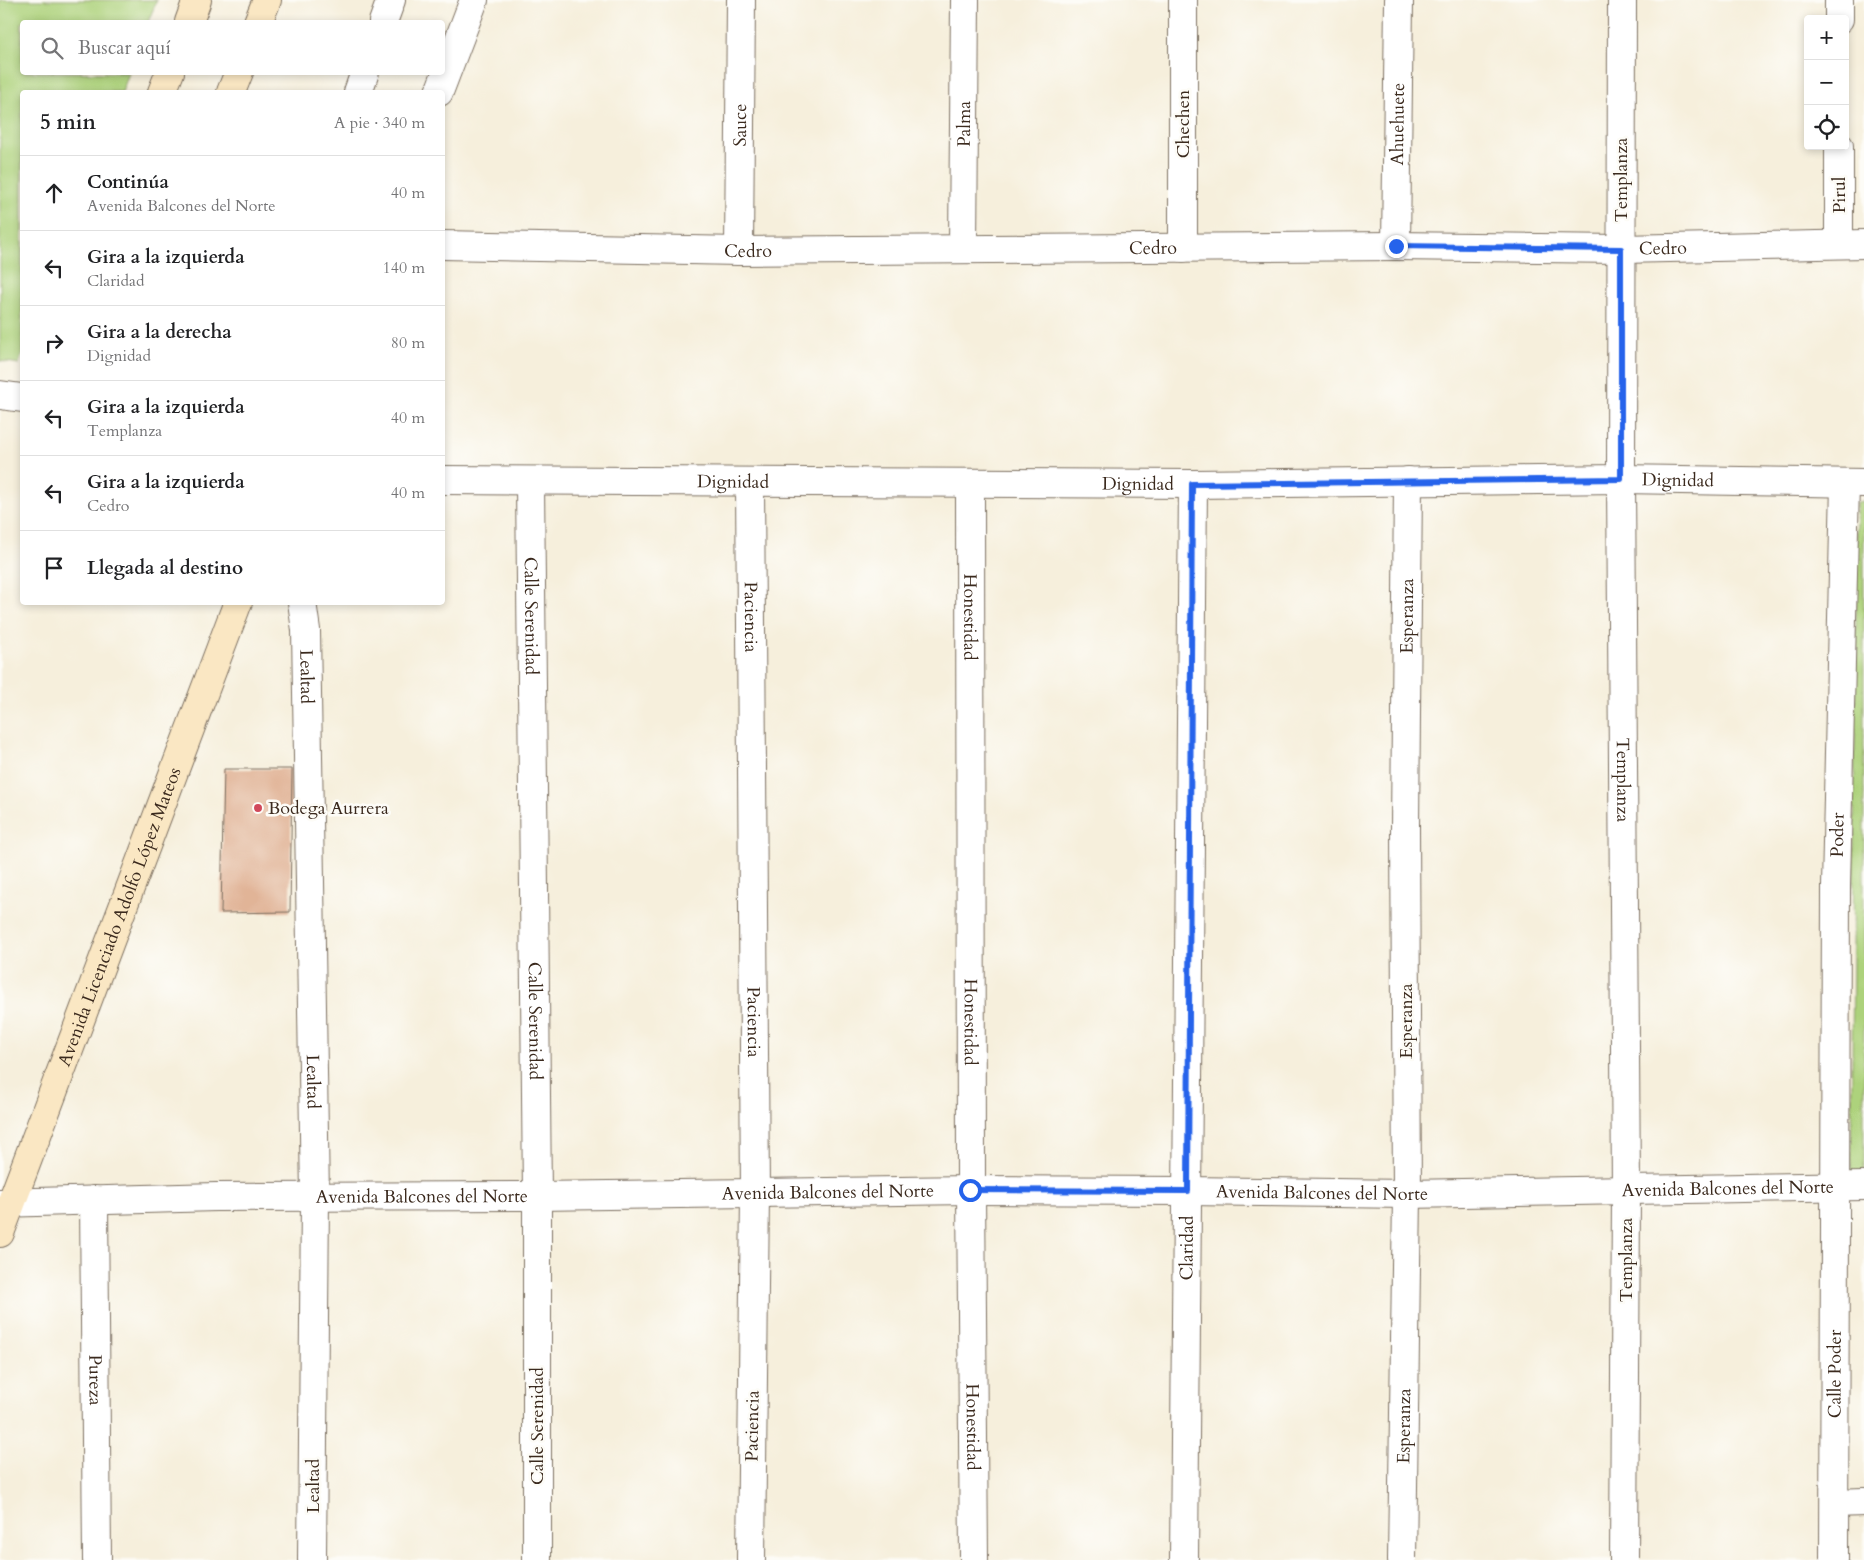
<!DOCTYPE html>
<html lang="es">
<meta charset="utf-8">
<style>
body{margin:0;font-family:Cardo,serif;background:#f2f2f2;color:#202124}
.controls{position:absolute;right:15px;top:15px;display:grid;overflow:hidden;border-radius:5px;box-shadow:0 2px 8px #0003}
.controls button{width:45px;height:45px;display:grid;place-items:center;padding:0;border:0;border-bottom:1px solid #e0e0e0;background:#fff;color:#202124;font:25px sans-serif}
.stop{position:absolute;width:15px;height:15px;margin:-11px;border:4px solid #2563eb;border-radius:50%;background:#fff}
.stop.end{background:#2563eb;border-color:#fff;box-shadow:0 1px 5px #0008}
.list{margin:0;padding:0;list-style:none}
h2{display:flex;justify-content:space-between;align-items:center;height:65px;margin:0;padding:0 20px;font-size:21px}
h2 small{font-size:16px;font-weight:400;color:#757577}
.list li{display:grid;grid-template-columns:32px 1fr auto;gap:15px;align-items:center;box-sizing:border-box;height:75px;padding:0 20px;border-top:1px solid #e0e0e0}
.list b{display:block;font-size:19px;white-space:nowrap}
.list p{margin:0;font-size:16px;white-space:nowrap;color:#757577}
.list em{font-size:16px;font-style:normal;color:#757577}
.icon{flex:none;width:28px;height:28px;fill:none;stroke:currentColor;stroke-width:2;stroke-linecap:round;stroke-linejoin:round}
.map{position:relative;flex:none;width:1864px;height:1560px;overflow:hidden}
.search{position:absolute;background:#fff;box-shadow:0 2px 8px #0003;left:20px;top:20px;width:425px;height:55px;display:flex;align-items:center;gap:12px;box-sizing:border-box;padding:0 18px;border-radius:5px;color:#757577;font-size:19px}
.panel{position:absolute;background:#fff;box-shadow:0 2px 8px #0003;left:20px;top:90px;width:425px;height:515px;border-radius:5px}
.map>svg:first-child{display:block}
</style>
<div class="map">
<svg width="1864" height="1560" viewBox="0 0 1864 1560">
<rect width="100%" height="100%" fill="#fdfcf7"/>
<filter id="ink" filterUnits="userSpaceOnUse"><feTurbulence type="fractalNoise" baseFrequency=".02" numOctaves="2"/><feDisplacementMap in="SourceGraphic" scale="10" xChannelSelector="R" yChannelSelector="G"/><feConvolveMatrix kernelMatrix="1 2 1 2 8 2 1 2 1" color-interpolation-filters="sRGB"/></filter>
<filter id="wash" filterUnits="userSpaceOnUse"><feTurbulence type="fractalNoise" baseFrequency=".0096" numOctaves="4" result="noise"/><feDisplacementMap in="SourceGraphic" scale="20" xChannelSelector="R" yChannelSelector="G"/><feGaussianBlur stdDeviation="1.12" result="paint"/><feColorMatrix in="noise" values="0 0 0 0 0 0 0 0 0 0 0 0 0 0 0 0 0 1.4 0 .05"/><feComposite in="paint" operator="in"/></filter>
<g filter="url(#wash)">
<rect width="100%" height="100%" fill="#f6efdc"/>
<!-- green -->
<g fill="#add27c" stroke="#747e4d">
<path d="M0,0H157L148,22H22V72L129,73L122,92H22V354L19,364L0,361Z"/>
<path d="M1864,501V1175L1851,1176L1857,502Z"/>
</g>
<g id="blocks">
<!-- building -->
<path fill="#e1b497" d="M224,769H292L290,912L221,913Z"/>
</g>
</g>
<g filter="url(#ink)">
<use href="#blocks" fill-opacity="0" stroke="#7c6f60" stroke-width="1"/>
<g fill="none" stroke-linecap="round" stroke-linejoin="round">
<defs>
<g id="street">
<path d="M1183,0V248"/>
<path id="s1" d="M1622,0L1621,479L1626,1191L1624,1560"/>
<path d="M1839,0V19"/>
<path d="M383,22L391,0"/>
<path d="M358,92L365,72"/>
<path d="M439,92L474,0"/>
<path d="M1839,146V244"/>
<path id="s2" d="M442,245L739,251L1396,246L1621,249L1864,244"/>
<path id="s3" d="M1396,246L1399,0"/>
<path id="s4" d="M963,248L965,0"/>
<path id="s5" d="M739,251L741,0"/>
<path d="M0,395L22,398"/>
<path id="s6" d="M442,480L1193,484L1621,479L1864,483"/>
<path id="s7" d="M530,482L537,1196V1560"/>
<path id="s8" d="M750,483L755,1194L751,1560"/>
<path id="s9" d="M970,483L971,1190L974,1560"/>
<path id="s10" d="M302,602L306,630L315,1197L312,1560"/>
<path id="s11" d="M94,1200L97,1560"/>
<path id="s12" d="M0,1203L216,1197L537,1196L971,1190L1188,1191L1407,1194L1864,1186"/>
<path d="M1835,1503L1864,1502"/>
<path id="s13" d="M1184,1560L1193,484"/>
<path id="s14" d="M1402,1560L1407,1194L1405,829L1408,481"/>
<path id="s15" d="M1834,1560L1836,887L1845,483"/>
</g>
<g id="secondary">
<path d="M189,22L197,0"/>
<path d="M258,22L267,0"/>
<path d="M162,92L170,72"/>
<path d="M231,92L239,72"/>
<path id="s16" d="M0,1233L238,602"/>
</g>
</defs>
<!-- street casing -->
<use href="#street" stroke="#7c6f60" stroke-width="30"/>
<!-- secondary casing -->
<use href="#secondary" stroke="#7c6f60" stroke-width="30"/>
<!-- street -->
<use href="#street" stroke="#fff" stroke-width="28"/>
<!-- secondary -->
<use href="#secondary" stroke="#fae7c3" stroke-width="28"/>
</g>
</g>
<g fill="none" stroke-linecap="round" stroke-linejoin="round" filter="url(#ink)">
<!-- route -->
<path stroke="#2563eb" stroke-width="6" d="M970,1190L1188,1191L1192,484L1621,479V249L1396,246"/>
</g>
<!-- markers -->
<circle fill="#d1495b" stroke="#fdfcf7" stroke-width="2" cx="258" cy="808" r="5"/>
<g text-anchor="middle" stroke-width="5" stroke-linejoin="round" paint-order="stroke">
<!-- street labels -->
<g font-size="18" fill="#3b2a1e" stroke="#fdfcf7">
<text dy="6" stroke="none"><textPath href="#s3" startOffset="122">Ahuehuete</textPath></text>
<text dy="6" stroke="none"><textPath href="#s4" startOffset="124">Palma</textPath></text>
<text transform="translate(1183 124) rotate(-90)" y="6">Chechen</text>
<text dy="6" stroke="none"><textPath href="#s5" startOffset="126">Sauce</textPath></text>
<text transform="translate(1621 180) rotate(-90)" y="6">Templanza</text>
<text transform="translate(1839 195) rotate(-90)" y="6">Pirul</text>
<text dy="6" stroke="none"><textPath href="#s2" startOffset="711">Cedro</textPath></text>
<text dy="6" stroke="none"><textPath href="#s2" startOffset="1221">Cedro</textPath></text>
<text dy="6" stroke="none"><textPath href="#s2" startOffset="306">Cedro</textPath></text>
<text dy="6" stroke="none"><textPath href="#s6" startOffset="1236">Dignidad</textPath></text>
<text dy="6" stroke="none"><textPath href="#s6" startOffset="291">Dignidad</textPath></text>
<text dy="6" stroke="none"><textPath href="#s6" startOffset="696">Dignidad</textPath></text>
<text dy="6" stroke="none"><textPath href="#s7" startOffset="134">Calle Serenidad</textPath></text>
<text dy="6" stroke="none"><textPath href="#s8" startOffset="134">Paciencia</textPath></text>
<text dy="6" stroke="none"><textPath href="#s14" startOffset="944">Esperanza</textPath></text>
<text dy="6" stroke="none"><textPath href="#s9" startOffset="134">Honestidad</textPath></text>
<text dy="6" stroke="none"><textPath href="#s10" startOffset="75">Lealtad</textPath></text>
<text dy="6" stroke="none"><textPath href="#s1" startOffset="780">Templanza</textPath></text>
<text dy="6" stroke="none"><textPath href="#s15" startOffset="725">Poder</textPath></text>
<text dy="6" stroke="none"><textPath href="#s16" startOffset="338">Avenida Licenciado Adolfo López Mateos</textPath></text>
<text dy="6" stroke="none"><textPath href="#s7" startOffset="539">Calle Serenidad</textPath></text>
<text dy="6" stroke="none"><textPath href="#s8" startOffset="539">Paciencia</textPath></text>
<text transform="translate(1406 1021) rotate(-90)" y="6">Esperanza</text>
<text dy="6" stroke="none"><textPath href="#s9" startOffset="539">Honestidad</textPath></text>
<text dy="6" stroke="none"><textPath href="#s10" startOffset="480">Lealtad</textPath></text>
<text dy="6" stroke="none"><textPath href="#s12" startOffset="1728">Avenida Balcones del Norte</textPath></text>
<text dy="6" stroke="none"><textPath href="#s12" startOffset="1322">Avenida Balcones del Norte</textPath></text>
<text dy="6" stroke="none"><textPath href="#s12" startOffset="828">Avenida Balcones del Norte</textPath></text>
<text dy="6" stroke="none"><textPath href="#s12" startOffset="422">Avenida Balcones del Norte</textPath></text>
<text dy="6" stroke="none"><textPath href="#s13" startOffset="312">Claridad</textPath></text>
<text transform="translate(1626 1260) rotate(-90)" y="6">Templanza</text>
<text dy="6" stroke="none"><textPath href="#s15" startOffset="186">Calle Poder</textPath></text>
<text dy="6" stroke="none"><textPath href="#s11" startOffset="180">Pureza</textPath></text>
<text transform="translate(537 1426) rotate(-90)" y="6">Calle Serenidad</text>
<text transform="translate(752 1426) rotate(-89)" y="6">Paciencia</text>
<text dy="6" stroke="none"><textPath href="#s14" startOffset="134">Esperanza</textPath></text>
<text dy="6" stroke="none"><textPath href="#s9" startOffset="944">Honestidad</textPath></text>
<text transform="translate(313 1486) rotate(-90)" y="6">Lealtad</text>
</g>
<!-- poi labels -->
<g font-size="18" fill="#3b2a1e" stroke="#fdfcf7" text-anchor="start">
<text x="268" y="814">Bodega Aurrera</text>
</g>
</g>
</svg>
<div class="controls">
<button>+</button>
<button>−</button>
<button><svg class="icon" aria-label="locate" viewBox="0 0 24 24"><circle cx="12" cy="12" r="6"/><path d="M12 2v4M12 18v4M2 12h4M18 12h4"/></svg></button>
</div>
<div class="stop" style="left:970px;top:1190px"></div>
<div class="stop end" style="left:1396px;top:246px"></div>
<div class="search"><svg class="icon" aria-label="search" viewBox="0 0 24 24"><circle cx="10" cy="10" r="6"/><path d="M15 15l6 6"/></svg>Buscar aquí</div>
<section class="panel">
<h2>5 min<small>A pie · 340 m</small></h2>
<ul class="list">
<li><svg class="icon" aria-label="ahead" viewBox="0 0 24 24"><path d="M12 20V5M6 11l6-6 6 6"/></svg><div><b>Continúa</b><p>Avenida Balcones del Norte</p></div><em>40 m</em></li>
<li><svg class="icon" aria-label="left" viewBox="0 0 24 24"><path d="M17 20v-9H6M10 6l-5 5 5 5"/></svg><div><b>Gira a la izquierda</b><p>Claridad</p></div><em>140 m</em></li>
<li><svg class="icon" aria-label="right" viewBox="0 0 24 24"><path d="M7 20v-9h11M14 6l5 5-5 5"/></svg><div><b>Gira a la derecha</b><p>Dignidad</p></div><em>80 m</em></li>
<li><svg class="icon" aria-label="left" viewBox="0 0 24 24"><path d="M17 20v-9H6M10 6l-5 5 5 5"/></svg><div><b>Gira a la izquierda</b><p>Templanza</p></div><em>40 m</em></li>
<li><svg class="icon" aria-label="left" viewBox="0 0 24 24"><path d="M17 20v-9H6M10 6l-5 5 5 5"/></svg><div><b>Gira a la izquierda</b><p>Cedro</p></div><em>40 m</em></li>
<li><svg class="icon" aria-label="arrive" viewBox="0 0 24 24"><path d="M6 21V4h12l-3 4 3 4H6"/></svg><div><b>Llegada al destino</b></div></li>
</ul>
</section>
</div>
